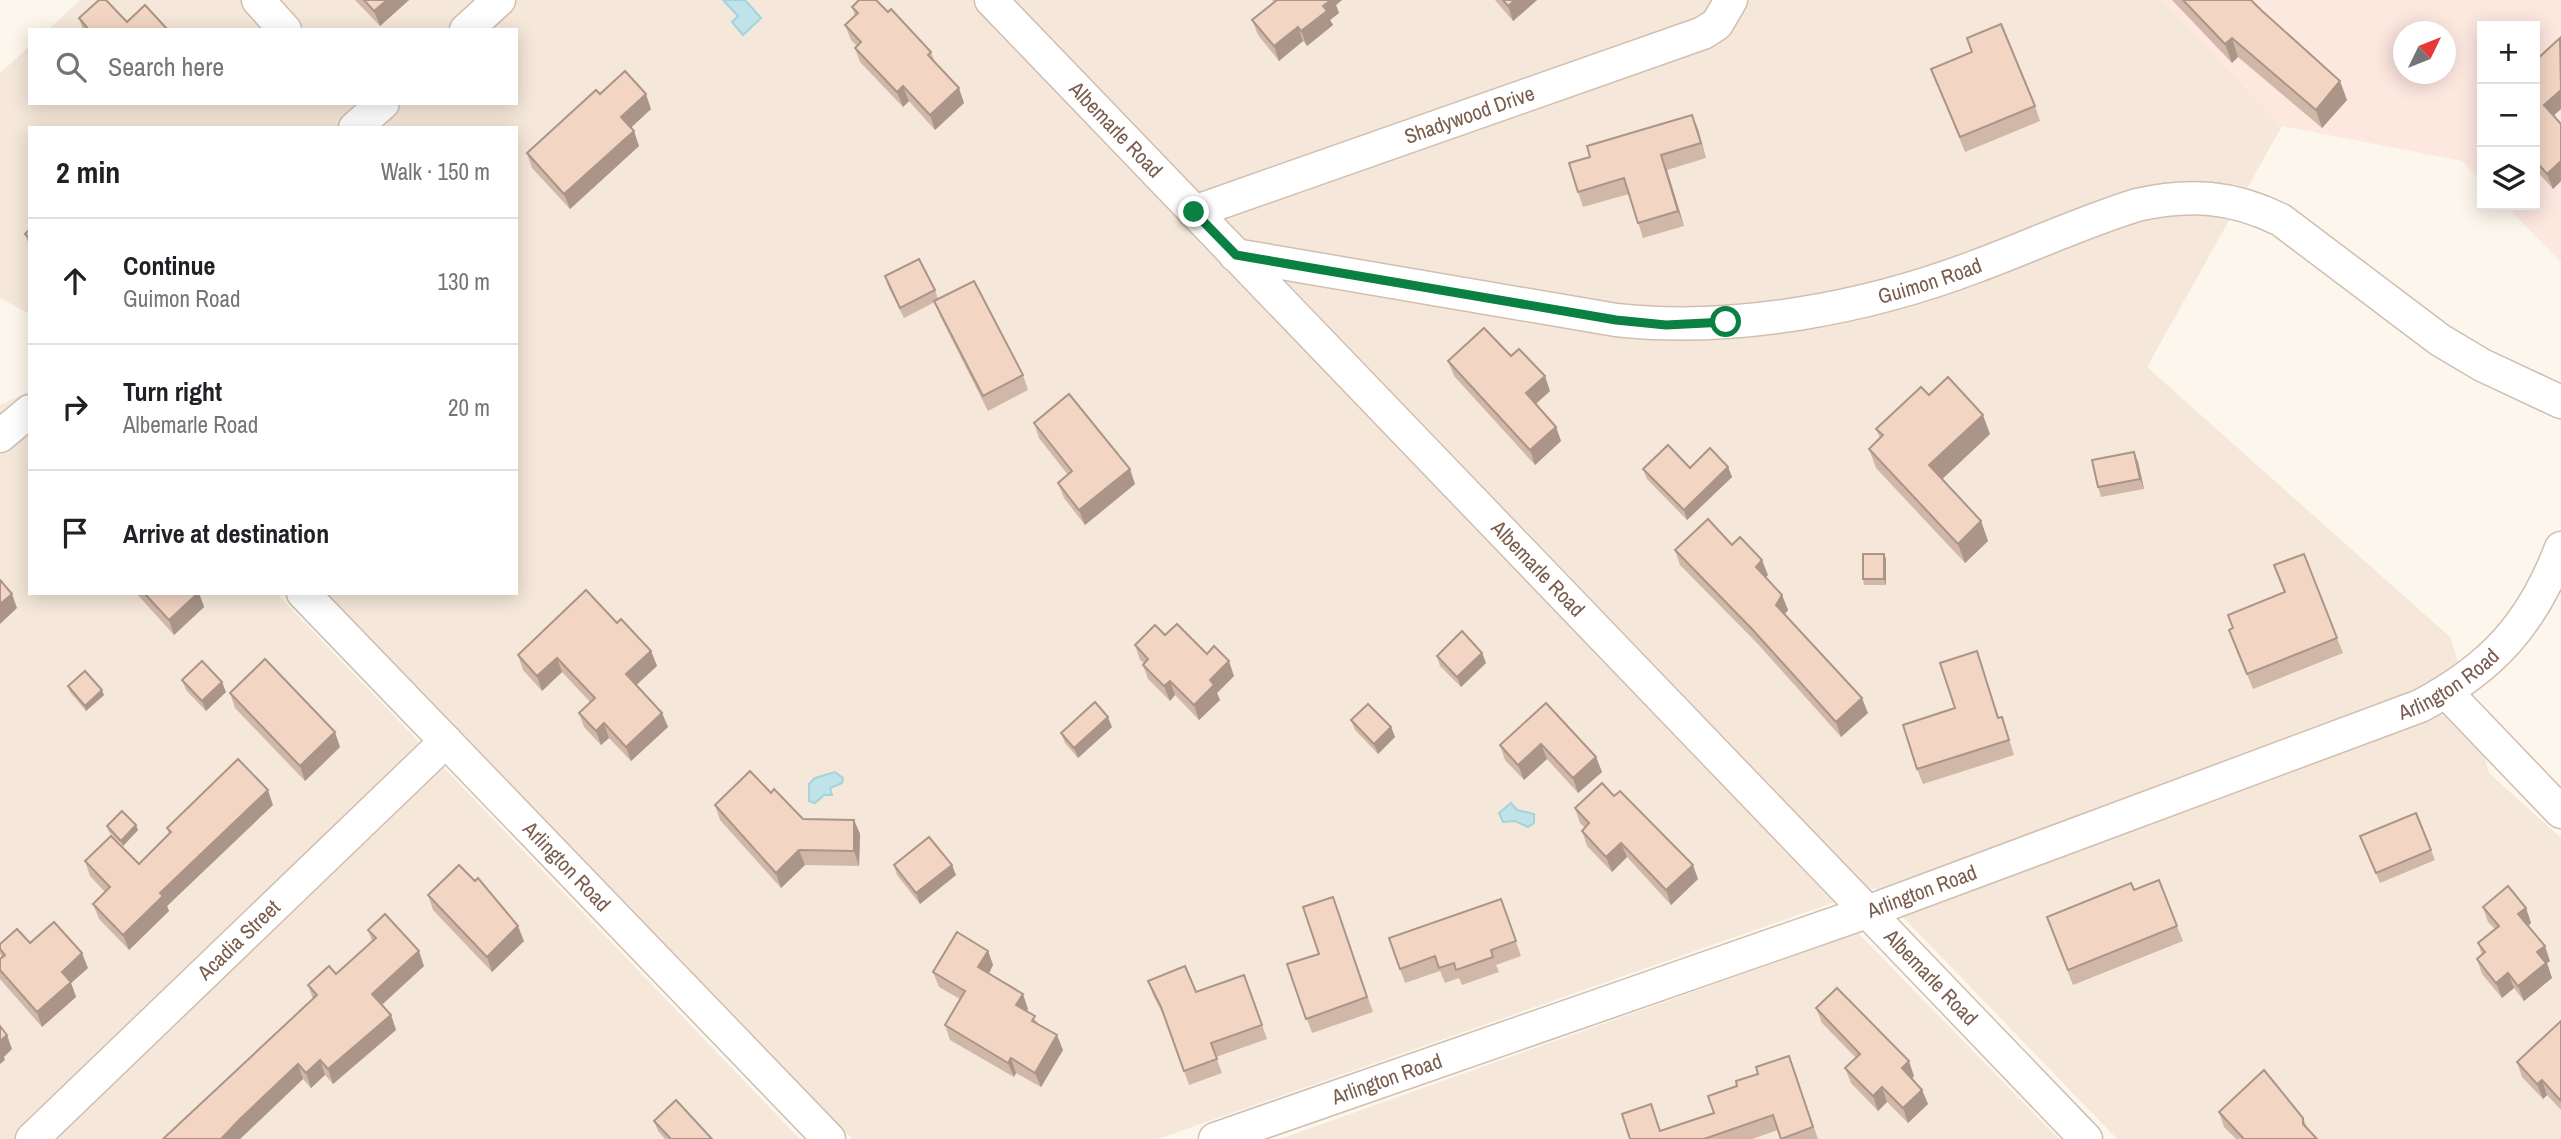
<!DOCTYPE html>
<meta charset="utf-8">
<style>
body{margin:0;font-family:"Archivo Narrow",sans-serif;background:#f6f6f6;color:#202124}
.controls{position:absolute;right:21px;top:21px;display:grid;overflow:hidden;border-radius:0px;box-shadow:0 4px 18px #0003}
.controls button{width:63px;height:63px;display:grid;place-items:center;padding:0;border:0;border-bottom:2px solid #e0e0e0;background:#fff;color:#202124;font:35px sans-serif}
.compass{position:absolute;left:2393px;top:21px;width:63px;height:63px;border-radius:50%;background:#fff;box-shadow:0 4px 18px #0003;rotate:47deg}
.stop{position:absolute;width:21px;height:21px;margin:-16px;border:5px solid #0b8043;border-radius:50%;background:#fff}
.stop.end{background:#0b8043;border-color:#fff;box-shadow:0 2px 7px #0008}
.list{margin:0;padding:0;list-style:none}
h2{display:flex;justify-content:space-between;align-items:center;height:91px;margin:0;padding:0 28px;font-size:30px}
h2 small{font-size:23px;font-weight:400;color:#757577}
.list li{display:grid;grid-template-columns:46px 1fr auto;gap:21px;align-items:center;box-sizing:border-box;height:126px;padding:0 28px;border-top:2px solid #e0e0e0}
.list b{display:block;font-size:26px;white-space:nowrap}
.list p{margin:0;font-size:23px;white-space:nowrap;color:#757577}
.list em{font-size:23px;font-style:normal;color:#757577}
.icon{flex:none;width:38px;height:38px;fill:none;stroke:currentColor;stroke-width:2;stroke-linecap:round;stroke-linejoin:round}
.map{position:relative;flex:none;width:2561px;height:1139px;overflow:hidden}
.search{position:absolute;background:#fff;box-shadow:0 4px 18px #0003;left:28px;top:28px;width:490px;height:77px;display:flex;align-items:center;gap:18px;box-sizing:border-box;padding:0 24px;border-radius:0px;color:#757577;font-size:26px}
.panel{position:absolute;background:#fff;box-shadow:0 4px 18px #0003;left:28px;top:126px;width:490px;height:469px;border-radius:0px}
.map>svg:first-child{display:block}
</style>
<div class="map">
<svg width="2561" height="1139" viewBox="0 0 2561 1139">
<rect width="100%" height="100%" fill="#fdf6ec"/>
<!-- residential -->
<g fill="#f5e8da">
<path d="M80,0H2162L2282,126L2147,367L2451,638L2489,773L2561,838V1139H2117L1875,888L1158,1139H852L323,593H516V128H30V314L0,298V73L30,46V103H516V30H48Z"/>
<path d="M30,391V593H276L800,1139H0V405Z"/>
<path d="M1858,933L2059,1139H1280Z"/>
</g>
<!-- commercial -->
<path fill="#fde8e0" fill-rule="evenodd" d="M2162,0H2561V262L2505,205H2535V26H2482V181L2462,161L2282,126ZM2404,32H2446V74H2404Z"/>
<!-- water -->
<g fill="#bfe3e8" stroke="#a5d3da" stroke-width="2">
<path d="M723,0H745L761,18L743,35L732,22L738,16Z"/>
<path d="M835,772L843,778L842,783L830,788L832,795H824L815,803L809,801V784L815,778Z"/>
<path d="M1511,803L1517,810L1534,814V823L1528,827L1515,821L1503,822L1499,813Z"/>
</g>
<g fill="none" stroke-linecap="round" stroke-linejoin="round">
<defs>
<g id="street">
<path d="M258,0L285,30"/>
<path id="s1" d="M991,0L2086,1139"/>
<path d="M466,30L499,0"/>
<path d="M355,128L383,103"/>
<path id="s2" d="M1194,212L1703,33L1717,24L1731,0"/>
<path id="s3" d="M1235,255L1616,320C1734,333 1867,308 1977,266C2031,246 2082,222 2137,205C2189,193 2233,196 2281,220L2440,340L2482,365L2561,402"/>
<path d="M0,436L30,411"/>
<path id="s4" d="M303,593L829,1139"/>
<path d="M2446,692L2561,812"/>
<path id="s5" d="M32,1139L446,741"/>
<path id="s6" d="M1215,1139L1867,912L2420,706C2492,668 2532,624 2561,548"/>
</g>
</defs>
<!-- street casing -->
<use href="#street" stroke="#d1beb0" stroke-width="35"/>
<!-- street -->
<use href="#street" stroke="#fff" stroke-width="32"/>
</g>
<!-- wall -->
<g fill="#d1b7a8">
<path d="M355,0H409L380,26Z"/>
<path d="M1272,0H1342L1336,5L1339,13L1330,20L1333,25L1307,46L1303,41L1279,61L1258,35L1252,20L1274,2Z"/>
<path d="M1495,0H1537L1513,21Z"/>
<path d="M2172,0H2251L2347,100L2322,128L2238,57L2232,63Z"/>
<path d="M852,7L888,12L931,52L935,62L964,103L935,130L909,101L903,107L860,62L855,48L857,46L851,40L845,25L855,16Z"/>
<path d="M79,18L127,22L168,30H83Z"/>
<path d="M1967,38L2035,106L2040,121L1965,152L1931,69L1972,52Z"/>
<path d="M2535,61L2554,116L2561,124V181L2553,189L2535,169Z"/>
<path d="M600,94L651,109L631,128L639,146L570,209L532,168L527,153Z"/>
<path d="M1692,115L1706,158L1667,170L1684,226L1643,238L1629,194L1583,207L1578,192L1590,157Z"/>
<path d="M30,229V248L25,234Z"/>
<path d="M885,276L935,290L938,299L1023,375L1028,390L988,411L940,316L935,302L904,318L888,286Z"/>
<path d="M1511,356L1550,391L1536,404L1556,427L1561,441L1535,465L1454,376L1448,361Z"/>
<path d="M1929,395L1990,434L1942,479L1981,521L1988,541L1965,563L1876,468L1869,449L1880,438L1876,429Z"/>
<path d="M1034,423L1135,484L1085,525L1064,498L1058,483L1068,475L1039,438Z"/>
<path d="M2134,452L2138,462L2144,489L2101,497L2098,487Z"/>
<path d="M1728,467L1732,477L1687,520L1647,479L1643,469Z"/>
<path d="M1732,545L1768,575L1765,577L1782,595L1788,610L1785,614L1868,713L1841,737L1757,643L1680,565L1675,550Z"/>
<path d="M1884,554L1886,559V585H1864L1863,579Z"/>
<path d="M136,593H199L204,607L174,635Z"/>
<path d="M617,623L651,651L657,666L636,685L662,713L668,727L631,761L609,738L601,745L584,727L579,713L590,702L562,672L542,691L523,670L518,655Z"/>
<path d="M2229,630L2337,638L2343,653L2253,689Z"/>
<path d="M1165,635L1207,654L1234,676L1217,693L1220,700L1199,720L1175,695L1170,701L1148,679L1143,665L1144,663L1140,660L1135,645Z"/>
<path d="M1977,651L1999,718L2002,717L2014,755L1923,784L1917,769L1955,708Z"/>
<path d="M1482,653L1486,663L1461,687L1440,666L1437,656Z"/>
<path d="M182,680L226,692L206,711L186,690Z"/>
<path d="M68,686L104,695L86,711L70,692Z"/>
<path d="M230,693L340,747L305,781L235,708Z"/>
<path d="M1546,703L1596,757L1602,772L1578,793L1547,759L1524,780L1505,760L1500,745Z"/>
<path d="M1351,720L1391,727L1395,737L1378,754L1355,730Z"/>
<path d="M1112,727L1078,758L1065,743L1061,733Z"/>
<path d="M771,793L803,819L854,820L860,834L859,866L805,865L781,888L720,820L715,805Z"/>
<path d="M1614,796L1698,879L1671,905L1627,857L1612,872L1587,846L1582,831L1585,828L1580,823L1575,808Z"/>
<path d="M273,805L167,906L169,911L129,950L99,919L93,904L105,892L90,876L85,861L139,864L169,834L167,828Z"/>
<path d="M107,826L138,830L123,846L109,832Z"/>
<path d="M2360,836L2431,850L2435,860L2380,883Z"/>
<path d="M894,865L956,875L920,904L897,875Z"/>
<path d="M2134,890L2177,926L2183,941L2073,985L2052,932Z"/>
<path d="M428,895L524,941L492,972L433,910Z"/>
<path d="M1333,897L1373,1012L1312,1033L1287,964L1319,954Z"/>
<path d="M1501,899L1521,956L1496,965L1499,972L1462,985L1459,978L1445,983L1440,971L1405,983L1389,938Z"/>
<path d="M2483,907L2526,908L2531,923L2528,926L2550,961L2547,963L2552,978L2524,1001L2514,988L2502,998L2482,974L2477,959L2482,955L2478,943L2495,929L2488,922Z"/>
<path d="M368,930L424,966L382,1005L391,1015L396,1030L333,1084L325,1075L311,1088L303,1079L240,1139H163L313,999L308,985L336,974L372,941Z"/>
<path d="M30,943L88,968L71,983L76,997L42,1027L0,979V959L2,958L0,953V944Z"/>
<path d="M988,951L993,965L989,974L1028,1009L1027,1011L1063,1050L1041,1087L1016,1073L1014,1077L950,1040L945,1025L960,999L939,987L933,972Z"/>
<path d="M1244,975L1267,1039L1216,1057L1222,1073L1189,1085L1166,1020L1153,995L1148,981L1196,992Z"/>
<path d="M1816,1008L1914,1076L1912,1078L1922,1090L1928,1104L1908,1123L1887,1102L1878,1111L1851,1083L1845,1068L1856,1058L1822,1023Z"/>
<path d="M2561,1021V1110L2547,1095L2543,1099L2522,1077L2517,1062Z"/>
<path d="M1789,1056L1818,1139H1781L1778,1130L1752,1139H1630L1661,1131L1714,1113L1737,1086Z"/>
<path d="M2219,1112L2303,1118L2308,1129L2317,1139H2236L2224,1127Z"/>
<path d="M654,1121L712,1139H665L658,1131Z"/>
</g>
<!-- shaded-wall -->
<g fill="#aa9588">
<path d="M387,0H409L380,26L374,11Z"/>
<path d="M1331,0H1342L1336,5L1339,13L1330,20L1333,25L1307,46L1301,31L1323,6Z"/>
<path d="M1515,0H1537L1513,21L1508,6Z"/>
<path d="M1298,27L1303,41L1279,61L1274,46Z"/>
<path d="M2232,38L2238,57L2232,63L2225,44Z"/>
<path d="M2340,81L2347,100L2322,128L2316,110Z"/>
<path d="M903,86L909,101L903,107L897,92Z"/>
<path d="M959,88L964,103L935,130L930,115Z"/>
<path d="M2561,90V109L2549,120L2544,105Z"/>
<path d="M646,94L651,109L626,132L621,117Z"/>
<path d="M1692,115L1698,129L1706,158L1701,143Z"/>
<path d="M634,131L639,146L570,209L564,194Z"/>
<path d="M1661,155L1667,170L1684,226L1678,211Z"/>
<path d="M2561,161V181L2553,189L2547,174Z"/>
<path d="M1545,376L1550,391L1531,408L1526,393Z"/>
<path d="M1983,415L1990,434L1936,485L1929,465Z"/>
<path d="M1556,427L1561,441L1535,465L1530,450Z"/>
<path d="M2134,452L2138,462L2144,489L2140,479Z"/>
<path d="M1728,467L1732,477L1687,520L1684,510Z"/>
<path d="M1130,469L1135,484L1085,525L1079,510Z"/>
<path d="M1981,521L1988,541L1965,563L1958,544Z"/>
<path d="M1884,554L1886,559V585L1884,579Z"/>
<path d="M1762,560L1768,575L1761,582L1756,567Z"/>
<path d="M198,593H199L204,607L174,635L169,620Z"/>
<path d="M12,594L17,608L0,624V604Z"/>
<path d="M1782,595L1788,610L1781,619L1776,605Z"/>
<path d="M651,651L657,666L632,689L626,674Z"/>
<path d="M1482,653L1486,663L1461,687L1457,677Z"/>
<path d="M557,658L562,672L542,691L537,676Z"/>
<path d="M1229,661L1234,676L1217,693L1220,700L1199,720L1194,705L1210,680Z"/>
<path d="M1170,681L1175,695L1170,701L1164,686Z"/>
<path d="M222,682L226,692L206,711L202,701Z"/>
<path d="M102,690L104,695L86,711L85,706Z"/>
<path d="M1862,698L1868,713L1841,737L1836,722Z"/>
<path d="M662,713L668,727L631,761L626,747Z"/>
<path d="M1108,717L1112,727L1078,758L1074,748Z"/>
<path d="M604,723L609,738L601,745L596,731Z"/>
<path d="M1391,727L1395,737L1378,754L1374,744Z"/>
<path d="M335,732L340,747L305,781L300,766Z"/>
<path d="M1541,744L1547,759L1524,780L1518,765Z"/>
<path d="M1596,757L1602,772L1578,793L1573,778Z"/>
<path d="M268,790L273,805L167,906L169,911L129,950L123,935L160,893Z"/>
<path d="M854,820L860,834L859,866L854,851Z"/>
<path d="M136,825L138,830L123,846L121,841Z"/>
<path d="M1621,843L1627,857L1612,872L1606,857Z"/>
<path d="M799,850L805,865L781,888L776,873Z"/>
<path d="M952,865L956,875L920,904L916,893Z"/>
<path d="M1693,865L1698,879L1671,905L1666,890Z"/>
<path d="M2526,908L2531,923L2524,929L2518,914Z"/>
<path d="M518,926L524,941L492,972L487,957Z"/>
<path d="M2545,946L2550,961L2547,963L2552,978L2524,1001L2518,986L2537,952Z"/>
<path d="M419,951L424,966L377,1009L372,994Z"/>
<path d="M988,951L993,965L984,982L978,967Z"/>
<path d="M82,953L88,968L71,983L76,997L42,1027L37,1012L62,972Z"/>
<path d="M2508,973L2514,988L2502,998L2496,983Z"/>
<path d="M1023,994L1028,1009L1022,1020L1016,1005Z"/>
<path d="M391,1015L396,1030L333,1084L328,1069Z"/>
<path d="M7,1035L12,1049L4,1057L5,1060L0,1064V1041Z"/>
<path d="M1057,1035L1063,1050L1041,1087L1035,1073Z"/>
<path d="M1011,1058L1016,1073L1014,1077L1008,1063Z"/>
<path d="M320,1060L325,1075L311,1088L306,1073Z"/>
<path d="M1909,1061L1914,1076L1907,1083L1902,1068Z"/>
<path d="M298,1064L303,1079L240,1139H221L240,1119Z"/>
<path d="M2542,1080L2547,1095L2543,1099L2537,1084Z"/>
<path d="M1882,1087L1887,1102L1878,1111L1873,1096Z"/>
<path d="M1922,1090L1928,1104L1908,1123L1903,1108Z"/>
</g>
<!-- building -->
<g fill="#f3d5c3" stroke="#aa9588" stroke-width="2">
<path d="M99,0H106L127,22L145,5L168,30H89L79,18Z"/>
<path d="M364,0H387L374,11Z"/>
<path d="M859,0H876L888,12L891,9L931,52L928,55L959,88L930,115L903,86L897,92L855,48L861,42L845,25L858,13L852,7Z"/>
<path d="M1277,0H1331L1323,6L1327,11L1301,31L1298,27L1274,46L1252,20Z"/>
<path d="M1503,0H1515L1508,6Z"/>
<path d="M2183,0H2251L2261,10L2340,81L2316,110L2232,38L2225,44Z"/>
<path d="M2001,24L2035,106L1960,137L1931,69L1972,52L1967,38Z"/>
<path d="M2560,38L2561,90L2544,105L2561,124V161L2547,174L2535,160V61Z"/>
<path d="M625,71L646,94L621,117L634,131L564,194L527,153L596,90L600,94Z"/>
<path d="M1692,115L1701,143L1661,155L1678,211L1638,223L1624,178L1578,192L1569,163L1590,157L1587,146Z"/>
<path d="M30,229V239L25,234Z"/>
<path d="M919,259L935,290L900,308L885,276Z"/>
<path d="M974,281L1023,375L983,396L934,301Z"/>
<path d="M1484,328L1511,356L1519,349L1545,376L1526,393L1556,427L1530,450L1448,361Z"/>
<path d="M1948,377L1983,415L1929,465L1981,521L1958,544L1869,449L1883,435L1876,429L1921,387L1929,395Z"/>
<path d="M1069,394L1130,469L1079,510L1058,483L1072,471L1034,423Z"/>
<path d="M1668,445L1690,468L1710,448L1728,467L1684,510L1643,469Z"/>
<path d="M2134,452L2140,479L2098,487L2092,460Z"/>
<path d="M1708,519L1732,545L1740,537L1762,560L1756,567L1782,595L1776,605L1862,698L1836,722L1751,628L1675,550Z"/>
<rect x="1863" y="554" width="21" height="25"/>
<path d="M2304,554L2337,638L2247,674L2229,630L2233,628L2228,615L2285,592L2274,565Z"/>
<path d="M0,580L12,594L0,604Z"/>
<path d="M586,590L617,623L621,619L651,651L626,674L662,713L626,747L604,723L596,731L579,713L595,698L557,658L537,676L518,655Z"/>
<path d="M144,593H198L169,620Z"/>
<path d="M1177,624L1207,654L1214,646L1229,661L1210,680L1214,685L1194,705L1170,681L1164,686L1143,665L1148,659L1135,645L1155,625L1165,635Z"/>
<path d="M1462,631L1482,653L1457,677L1437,656Z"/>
<path d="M1977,651L1998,718L2002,717L2009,740L1917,769L1903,725L1955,708L1940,663Z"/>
<path d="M265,659L335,732L300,766L230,693Z"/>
<path d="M202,661L222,682L202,701L182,680Z"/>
<path d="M85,671L102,690L85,706L68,686Z"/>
<path d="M1095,702L1108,717L1074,748L1061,733Z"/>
<path d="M1546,703L1596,757L1573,778L1541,744L1518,765L1500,745Z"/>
<path d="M1368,704L1391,727L1374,744L1351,720Z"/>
<path d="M238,759L268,790L160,893L163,896L123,935L93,904L110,887L85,861L111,836L139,864L171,832L167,828Z"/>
<path d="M750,771L771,793L774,789L803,819L854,820V851L799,850L776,873L715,805Z"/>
<path d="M1602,783L1614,796L1620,791L1693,865L1666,890L1621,843L1606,857L1582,831L1589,823L1575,808Z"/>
<path d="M122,811L136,825L121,841L107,826Z"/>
<path d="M2416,813L2431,850L2376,873L2360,836Z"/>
<path d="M929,837L952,865L916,893L894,865Z"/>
<path d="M459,865L475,881L478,878L518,926L487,957L428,895Z"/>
<path d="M2159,880L2177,926L2068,970L2047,917L2131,883L2134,890Z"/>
<path d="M2508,886L2526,908L2518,914L2545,946L2537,952L2546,963L2518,986L2508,973L2496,983L2477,959L2485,952L2478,943L2499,926L2483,907Z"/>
<path d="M1333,897L1367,997L1306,1019L1287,964L1319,954L1303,907Z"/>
<path d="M1501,899L1516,941L1491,950L1493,957L1456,970L1454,963L1439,968L1435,956L1400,969L1389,938Z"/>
<path d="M385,914L419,951L372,994L391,1015L328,1069L320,1060L306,1073L298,1064L240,1119L221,1139H163L317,995L308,985L329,966L336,974L376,938L368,930Z"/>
<path d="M54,922L82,953L62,972L71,982L37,1012L0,970V959L5,955L0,949V944L17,929L30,943Z"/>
<path d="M957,932L988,951L978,967L1023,994L1016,1005L1035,1016L1032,1021L1057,1035L1035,1073L1011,1058L1008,1063L945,1025L965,991L933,972Z"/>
<path d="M1185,966L1196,992L1244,975L1262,1025L1211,1043L1217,1059L1184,1071L1161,1007L1148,981Z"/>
<path d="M1837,988L1909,1061L1902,1068L1922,1090L1903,1108L1882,1087L1873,1096L1845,1068L1860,1054L1816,1008Z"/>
<path d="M2561,1021V1101L2542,1080L2537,1084L2517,1062Z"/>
<path d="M0,1026L7,1035L0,1041Z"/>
<path d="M1789,1056L1813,1127L1781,1139L1773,1115L1704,1139H1630L1622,1114L1651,1104L1660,1131L1714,1113L1708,1096L1737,1086L1736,1081L1758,1074L1756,1067Z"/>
<path d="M2264,1070L2303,1118V1124L2317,1139H2244L2219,1112Z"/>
<path d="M676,1100L712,1139H671L654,1121Z"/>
</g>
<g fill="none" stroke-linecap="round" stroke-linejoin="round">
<!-- route -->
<path stroke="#0b8043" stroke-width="9" d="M1194,212L1236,255L1616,320L1666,325L1726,322"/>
</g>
<g text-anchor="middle" stroke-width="5" stroke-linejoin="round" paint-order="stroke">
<!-- street labels -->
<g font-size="21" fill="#7a5c4d" stroke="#fffaf3">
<text dy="7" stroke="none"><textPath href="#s2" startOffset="292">Shadywood Drive</textPath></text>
<text dy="7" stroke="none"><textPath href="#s1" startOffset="180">Albemarle Road</textPath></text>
<text dy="7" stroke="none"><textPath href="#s3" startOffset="705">Guimon Road</textPath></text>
<text dy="7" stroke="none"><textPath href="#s1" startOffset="789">Albemarle Road</textPath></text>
<text dy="7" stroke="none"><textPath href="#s6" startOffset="1316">Arlington Road</textPath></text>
<text dy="7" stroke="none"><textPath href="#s4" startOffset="380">Arlington Road</textPath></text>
<text dy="7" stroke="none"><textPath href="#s6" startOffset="749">Arlington Road</textPath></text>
<text dy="7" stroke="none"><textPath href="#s5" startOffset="287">Acadia Street</textPath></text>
<text dy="7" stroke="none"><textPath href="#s1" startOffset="1356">Albemarle Road</textPath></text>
<text dy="7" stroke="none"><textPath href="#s6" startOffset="182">Arlington Road</textPath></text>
</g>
</g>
</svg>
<div class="controls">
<button>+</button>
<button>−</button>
<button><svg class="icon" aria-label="layers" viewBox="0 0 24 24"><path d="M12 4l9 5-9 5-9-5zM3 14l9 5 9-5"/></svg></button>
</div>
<svg class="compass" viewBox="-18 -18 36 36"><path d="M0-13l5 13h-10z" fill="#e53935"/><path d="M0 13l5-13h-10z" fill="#757577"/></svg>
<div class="stop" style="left:1726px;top:322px"></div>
<div class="stop end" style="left:1194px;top:212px"></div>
<div class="search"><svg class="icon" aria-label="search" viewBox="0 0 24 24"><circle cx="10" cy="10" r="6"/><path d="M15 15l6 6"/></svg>Search here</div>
<section class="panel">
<h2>2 min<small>Walk · 150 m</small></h2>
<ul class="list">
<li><svg class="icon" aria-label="ahead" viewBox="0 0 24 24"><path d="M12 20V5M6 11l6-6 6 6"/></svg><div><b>Continue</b><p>Guimon Road</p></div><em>130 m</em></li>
<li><svg class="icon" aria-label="right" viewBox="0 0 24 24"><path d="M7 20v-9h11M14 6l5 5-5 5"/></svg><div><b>Turn right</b><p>Albemarle Road</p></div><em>20 m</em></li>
<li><svg class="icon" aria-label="arrive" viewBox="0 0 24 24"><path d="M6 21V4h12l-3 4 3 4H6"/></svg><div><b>Arrive at destination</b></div></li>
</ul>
</section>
</div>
